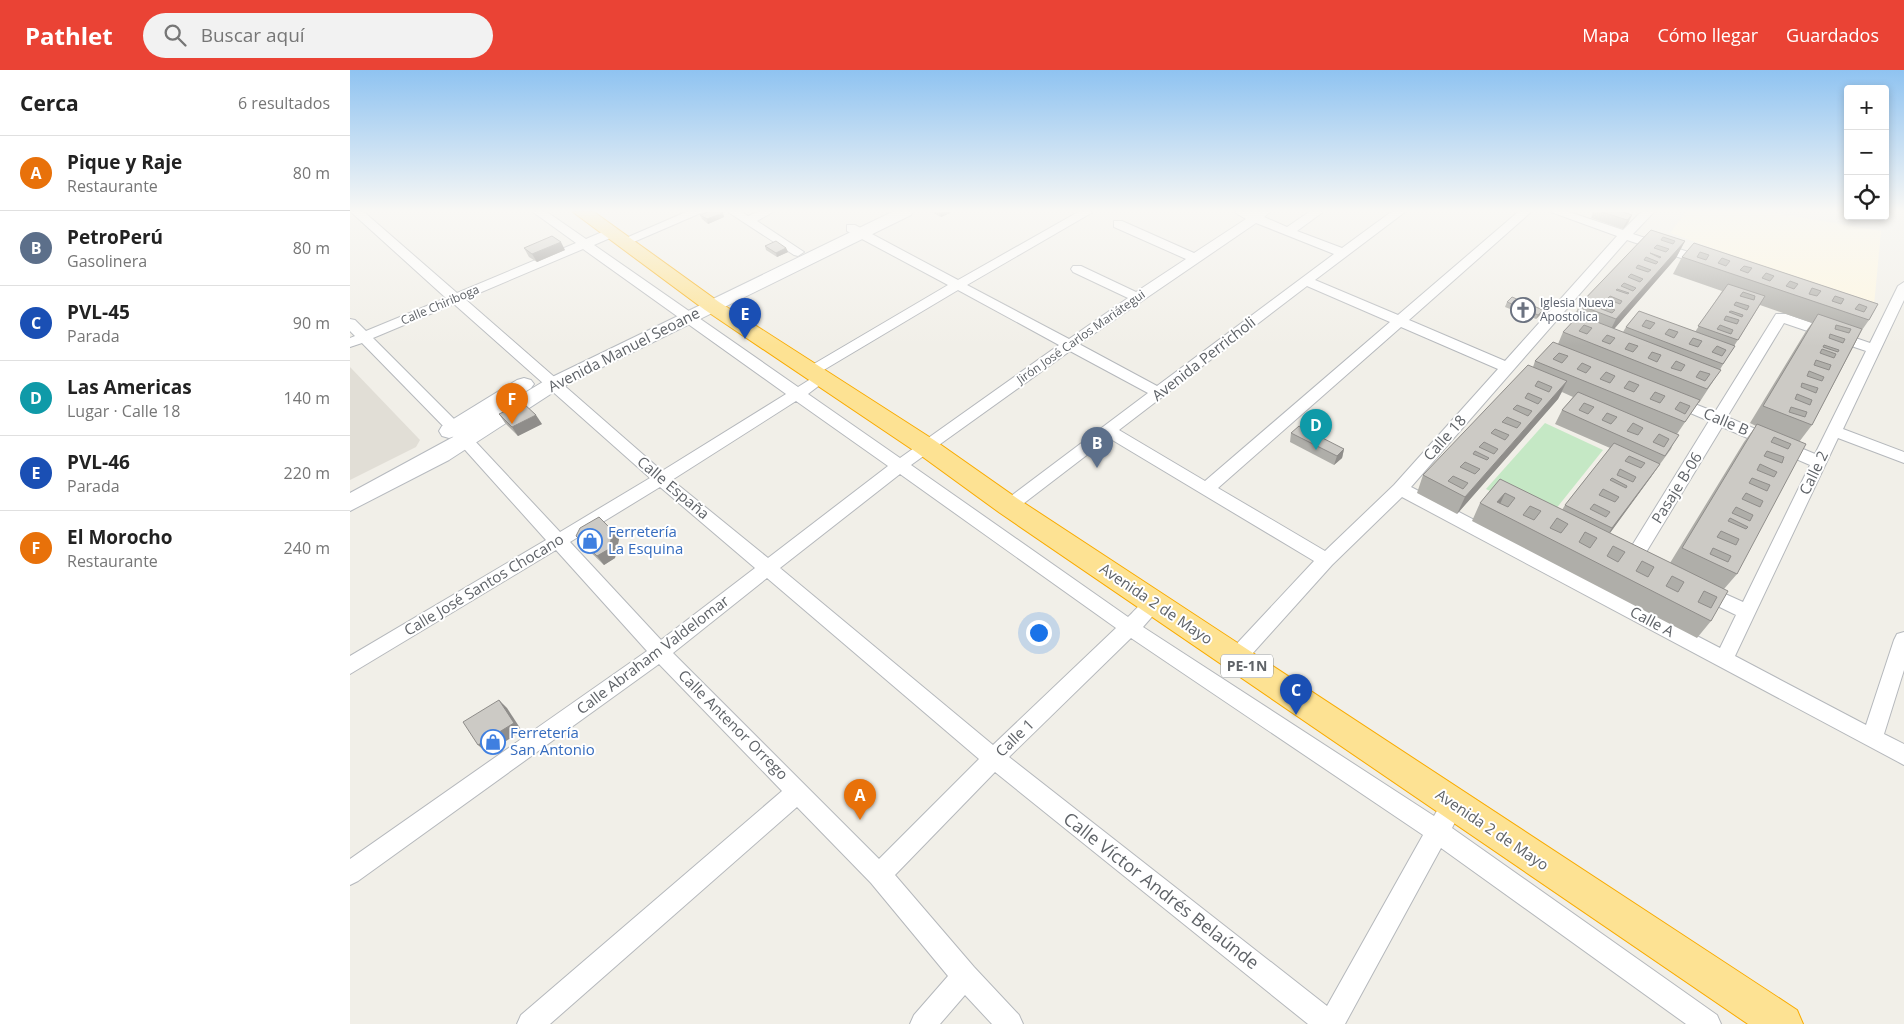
<!DOCTYPE html>
<html lang="es">
<meta charset="utf-8">
<style>
body{margin:0;font-family:"Open Sans",sans-serif;background:#f2f2f2;color:#222}
.controls{position:absolute;right:15px;top:15px;display:grid;overflow:hidden;border-radius:5px;box-shadow:0 2px 8px #0003}
.controls button{width:45px;height:45px;display:grid;place-items:center;padding:0;border:0;border-bottom:1px solid #e0e0e0;background:#fff;color:#222;font:25px sans-serif}
.you{position:absolute;left:688px;top:562px;width:18px;height:18px;margin:-12px;border:4px solid #fff;border-radius:50%;background:#1a73e8;box-shadow:0 0 0 8px #1a73e833}
.badge{display:grid;place-items:center;width:32px;height:32px;border-radius:50%;background:#ea4335;color:#fff;font-size:16px;font-weight:700}
.pin{position:absolute;translate:-50% -41px;filter:drop-shadow(0 1px 2px #0008)}
.pin::after{content:'';position:absolute;top:26px;width:18px;height:15px;background:inherit;clip-path:polygon(0 0,100% 0,50% 100%)}
.list{margin:0;padding:0;list-style:none}
h2{display:flex;justify-content:space-between;align-items:center;height:65px;margin:0;padding:0 20px;font-size:21px}
h2 small{font-size:16px;font-weight:400;color:#767676}
.list li{display:grid;grid-template-columns:32px 1fr auto;gap:15px;align-items:center;box-sizing:border-box;height:75px;padding:0 20px;border-top:1px solid #e0e0e0}
.list b{display:block;font-size:19px;white-space:nowrap}
.list p{margin:0;font-size:16px;white-space:nowrap;color:#767676}
.list em{font-size:16px;font-style:normal;color:#767676}
.icon{flex:none;width:28px;height:28px;fill:none;stroke:currentColor;stroke-width:2;stroke-linecap:round;stroke-linejoin:round}
.map{position:relative;flex:none;width:1554px;height:954px;overflow:hidden}
header{display:flex;align-items:center;gap:30px;box-sizing:border-box;height:70px;padding:0 25px;background:#ea4335;color:#fff}
header strong{font-size:24px}
nav{display:flex;gap:28px;margin-inline-start:auto;font-size:18px}
.search{width:350px;height:45px;background:#f2f2f2;display:flex;align-items:center;gap:12px;box-sizing:border-box;padding:0 18px;border-radius:28px;color:#767676;font-size:19px}
main{display:flex}
aside{flex:1;background:#fff}
.map>svg:first-child{display:block}
</style>
<header>
<strong>Pathlet</strong>
<div class="search"><svg class="icon" aria-label="search" viewBox="0 0 24 24"><circle cx="10" cy="10" r="6"/><path d="M15 15l6 6"/></svg>Buscar aquí</div>
<nav><a>Mapa</a><a>Cómo llegar</a><a>Guardados</a></nav>
</header>
<main>
<aside>
<h2>Cerca<small>6 resultados</small></h2>
<ul class="list">
<li><span class="badge" style="background:#e8710a">A</span><div><b>Pique y Raje</b><p>Restaurante</p></div><em>80 m</em></li>
<li><span class="badge" style="background:#5c6f8a">B</span><div><b>PetroPerú</b><p>Gasolinera</p></div><em>80 m</em></li>
<li><span class="badge" style="background:#1a4fb4">C</span><div><b>PVL-45</b><p>Parada</p></div><em>90 m</em></li>
<li><span class="badge" style="background:#0f9aa8">D</span><div><b>Las Americas</b><p>Lugar · Calle 18</p></div><em>140 m</em></li>
<li><span class="badge" style="background:#1a4fb4">E</span><div><b>PVL-46</b><p>Parada</p></div><em>220 m</em></li>
<li><span class="badge" style="background:#e8710a">F</span><div><b>El Morocho</b><p>Restaurante</p></div><em>240 m</em></li>
</ul>
</aside>
<div class="map">
<svg width="1554" height="954" viewBox="0 0 1554 954">
<rect width="100%" height="100%" fill="#f1efe8"/>
<!-- commercial -->
<path fill="#fef7e0" d="M1336,142H1419L1531,161L1524,236L1320,163Z"/>
<!-- education -->
<path fill="#e1ded6" d="M0,297L70,370L66,377L0,410Z"/>
<!-- green -->
<path fill="#c5e8c5" d="M1195,353L1253,380L1197,450L1136,419Z"/>
<g fill="none" stroke-linecap="round" stroke-linejoin="round">
<defs>
<g id="street">
<path d="M1,142H14L107,223L226,173L183,142H197L236,169L259,159H267V165L244,175L448,317L467,305H477L479,308L458,324L550,388L709,275L608,220L467,304H457L455,301L457,298L598,215L497,161V155H505L608,210L728,142H743L617,215L719,269L778,228L723,202L721,199L723,196H731L786,222L836,189L764,157V151H772L844,183L896,149L884,142H920L914,147L937,157L959,142H973L947,161L992,178L1041,142H1055L965,210L1048,245L1168,142H1181L1059,250L1155,291L1267,166L1201,142H1219L1273,160L1291,142H1304L1283,164L1360,189L1362,192L1360,195H1352L1277,170L1061,417L1370,578L1386,545L1347,526L1344,521L1347,516L1353,514L1393,532L1460,395L1372,357L1295,484L1302,488L1305,493L1302,498C1293,501 1280,496 1275,487L1359,351L1317,333L1315,330L1322,325L1365,342L1426,244H1436L1520,273L1548,216L1554,212V230L1493,359L1554,382V393L1488,368L1385,586L1516,655L1544,570L1547,564L1554,562V600L1534,664L1554,674V695L1052,427L982,495L893,594L886,596L879,594L876,588L879,582L964,491L759,368L665,440L659,442L653,440L651,436L653,432L798,323L720,281L561,395L778,547C788,538 797,523 812,528L814,533L793,557L1084,746L1095,727L1103,724L1111,727L1114,734L1102,758L1367,945L1371,954H1336L1091,778L995,954H958L645,702L545,805L624,897L669,945L673,954H642L615,925L590,954H560L564,945L598,906L521,813L447,737L200,954H167L171,945L432,721L309,594L8,811L0,815V789L297,581L206,480L0,604V586L196,470L99,362L12,273L0,277V268L5,266L0,261V249L5,250L16,261L96,228ZM906,153L984,184L807,316L729,274ZM233,179L436,324L312,401L115,229ZM957,216L1040,252L855,411L769,360ZM104,234L300,408L210,462L109,354L23,268ZM1434,253L1516,281L1465,384L1377,347ZM1051,257L1148,299L1044,415L975,481L868,418ZM446,331L538,396L418,488L322,410ZM550,404L766,558L643,675L430,498ZM310,417L405,498L311,570L220,472ZM417,508L629,689L529,789L323,583ZM781,568L1073,765L977,936L659,687Z"/>
<path d="M336,142H353L279,174H271L269,171Z"/>
<path d="M378,142H392L398,146L407,142H423L407,151L454,182L448,186L444,185Z"/>
</g>
<path id="secondary" d="M542,142H563L561,145L210,318L99,390L0,441V423L105,366L99,368L92,366L89,361L92,356L167,310L174,308L181,310L184,314L181,318L145,341L196,310Z"/>
<path id="highway" d="M223,142H244L369,232L584,370L668,429L1447,940L1453,954H1398L650,443L566,382L355,240Z"/>
</defs>
<!-- street casing -->
<use href="#street" stroke="#b5b8bc" stroke-width="2"/>
<!-- secondary casing -->
<use href="#secondary" stroke="#b6babf" stroke-width="2"/>
<!-- highway casing -->
<use href="#highway" stroke="#f9ab00" stroke-width="2"/>
<!-- street -->
<use href="#street" fill="#fff" fill-rule="evenodd"/>
<!-- secondary -->
<use href="#secondary" fill="#fff" fill-rule="evenodd"/>
<!-- highway -->
<use href="#highway" fill="#fde293" fill-rule="evenodd"/>
</g>
<!-- wall -->
<g fill="#afaea9" fill-rule="evenodd">
<path d="M582,142H600V143L591,147Z"/>
<path d="M1243,142H1273L1282,145L1278,153L1273,159L1241,148Z"/>
<path d="M350,145L374,147L358,154L352,149Z"/>
<path d="M1301,160L1335,171L1326,188L1264,259L1273,262L1276,257L1289,241L1345,262L1372,221L1323,204L1332,187L1344,173L1528,234L1519,250L1512,260L1462,355L1449,372L1387,504L1374,519L1361,551L1347,568L1122,451L1130,433L1150,409L1212,440L1215,435L1260,378L1205,354L1212,340L1223,327L1212,322L1208,329L1107,444L1067,423L1073,405L1183,297L1185,291L1208,274L1213,262L1222,253L1229,235ZM1410,235L1462,253L1456,261L1400,353L1406,356L1394,372L1320,493L1260,463L1321,379L1327,364L1348,333H1349L1362,313L1384,276Z"/>
<path d="M415,176L436,178L438,182L427,187L416,180Z"/>
<path d="M174,178L215,180L187,192L179,187Z"/>
<path d="M1157,232L1191,244L1186,249L1155,237Z"/>
<path d="M149,344L192,354L168,366L155,353Z"/>
<path d="M941,363L994,379L992,388L984,395L940,372Z"/>
<path d="M263,461L269,469L265,488L254,495L233,475L226,466Z"/>
</g>
<!-- shaded-wall -->
<g fill="#8f8d8a">
<path d="M592,142H600V143L591,147L590,143Z"/>
<path d="M373,143L374,147L358,154L357,149Z"/>
<path d="M1282,145L1278,153L1273,159L1277,150Z"/>
<path d="M1335,171L1326,188L1257,267L1266,249Z"/>
<path d="M211,172L215,180L187,192L182,184Z"/>
<path d="M436,178L438,182L427,187L426,183Z"/>
<path d="M1193,240L1191,244L1186,249L1188,245Z"/>
<path d="M1217,311L1208,329L1107,444L1115,427Z"/>
<path d="M186,345L192,354L168,366L162,357Z"/>
<path d="M994,379L992,388L984,395L987,386Z"/>
<path d="M1310,394L1301,407L1254,471L1262,458Z"/>
<path d="M1155,423L1147,441V432Z"/>
<path d="M263,461L269,469L265,488L254,495L247,486Z"/>
<path d="M149,630L157,638L172,661L137,683L128,675Z"/>
</g>
<!-- building -->
<g fill="#cccac5" stroke="#8f8d8a" fill-rule="evenodd">
<path d="M358,142H372L373,143L357,149L350,145Z"/>
<path d="M1252,142H1273L1282,145L1277,150Z"/>
<path d="M1301,160L1335,171L1266,249L1229,235ZM1313,167L1325,171L1323,174L1311,170ZM1307,175L1319,179L1316,182L1304,178ZM1300,183L1311,187L1310,188ZM1296,187L1308,192L1306,194L1294,190ZM1288,195L1301,200L1298,202L1286,198ZM1281,204L1293,209L1290,212L1278,207ZM1274,213L1286,218L1283,221L1271,216ZM1267,219L1279,223L1278,224L1266,220ZM1260,226L1272,231L1270,234L1257,229ZM1252,235L1265,240L1262,243L1249,238Z"/>
<path d="M202,166L211,172L182,184L174,178Z"/>
<path d="M426,171L436,178L426,183L415,176Z"/>
<path d="M1344,173L1528,234L1519,250L1332,187ZM1350,182L1359,185L1356,190L1347,187ZM1372,188L1380,191L1376,196L1368,193ZM1394,196L1402,198L1398,203L1390,200ZM1416,203L1424,206L1420,211L1412,208ZM1440,211L1448,214L1444,219L1436,216ZM1462,218L1471,221L1467,226L1459,224ZM1485,226L1494,229L1491,234L1482,231ZM1509,234L1517,237L1514,242L1505,239Z"/>
<path d="M1378,214L1415,226L1388,270L1348,256ZM1393,222L1405,226L1404,230L1390,226ZM1386,232L1399,236L1397,240L1384,235ZM1381,241L1393,245L1392,247L1379,242ZM1376,246L1389,250L1387,254L1374,250ZM1370,255L1383,260L1381,264L1367,259Z"/>
<path d="M1162,227L1193,240L1188,245L1157,232Z"/>
<path d="M1289,241L1385,276L1373,294L1276,257ZM1296,250L1305,253L1300,259L1292,256ZM1319,259L1328,262L1324,268L1315,264ZM1343,268L1352,271L1348,277L1339,274ZM1367,276L1376,280L1372,286L1362,282Z"/>
<path d="M1468,244L1512,259L1462,355L1413,336ZM1486,255L1501,259L1499,263L1485,259ZM1480,264L1495,269L1493,273L1479,268ZM1474,275L1489,280L1488,282L1473,277ZM1472,279L1486,284L1484,288L1470,283ZM1466,290L1481,295L1479,300L1464,295ZM1459,301L1474,307L1472,311L1457,306ZM1452,313L1468,318L1466,323L1451,317ZM1447,324L1462,330L1460,335L1445,329ZM1441,337L1457,342L1455,347L1439,342Z"/>
<path d="M1229,245L1371,300L1357,319L1213,262ZM1234,255L1242,258L1237,264L1229,261ZM1257,265L1265,268L1260,274L1252,271ZM1279,273L1288,276L1283,282L1275,279ZM1302,282L1311,285L1307,292L1298,288ZM1326,291L1335,295L1331,301L1321,298ZM1350,301L1360,304L1355,311L1346,307Z"/>
<path d="M1203,272L1350,330L1335,352L1185,291ZM1209,283L1218,286L1212,293L1203,289ZM1232,293L1241,297L1236,303L1227,299ZM1256,302L1265,306L1260,313L1250,309ZM1279,311L1289,315L1284,322L1274,318ZM1305,322L1315,326L1310,333L1300,329ZM1330,332L1340,336L1335,344L1325,339Z"/>
<path d="M1178,295L1217,311L1115,427L1073,405ZM1188,311L1202,317L1199,322L1185,316ZM1178,323L1192,329L1188,334L1175,328ZM1167,335L1182,341L1178,346L1163,339ZM1157,347L1171,353L1167,358L1152,352ZM1145,359L1159,365L1155,370L1141,363ZM1134,372L1148,379L1144,384L1129,377ZM1125,381L1139,388L1137,390L1123,384ZM1115,392L1130,399L1125,404L1110,397ZM1103,406L1118,413L1113,419L1098,411Z"/>
<path d="M1228,322L1329,365L1315,386L1212,340ZM1234,333L1244,337L1238,344L1229,340ZM1257,343L1267,347L1261,354L1252,350ZM1283,353L1293,358L1288,365L1277,361ZM1309,364L1319,369L1314,377L1303,372Z"/>
<path d="M173,333L186,345L162,357L149,344Z"/>
<path d="M1407,354L1456,374L1387,504L1332,478ZM1424,367L1441,374L1438,379L1421,372ZM1417,381L1434,387L1432,393L1414,386ZM1410,394L1427,402L1424,407L1407,400ZM1402,408L1420,415L1417,421L1399,413ZM1396,423L1413,431L1410,437L1392,429ZM1386,437L1403,445L1400,451L1382,443ZM1380,448L1398,457L1396,459L1378,451ZM1371,461L1389,469L1386,475L1367,467ZM1363,478L1381,486L1378,492L1360,484Z"/>
<path d="M949,356L994,379L987,386L941,363Z"/>
<path d="M1264,373L1310,394L1262,458L1215,435ZM1279,386L1295,393L1291,398L1275,391ZM1270,399L1286,407L1283,412L1267,405ZM1262,408L1277,416L1276,418L1260,410ZM1253,419L1269,427L1265,432L1249,425ZM1244,434L1260,442L1256,447L1240,439Z"/>
<path d="M1150,409L1378,521L1361,551L1130,433ZM1155,423L1165,428L1158,437L1147,432ZM1180,436L1191,441L1184,450L1173,445ZM1207,448L1218,454L1211,463L1200,458ZM1235,462L1247,468L1240,478L1229,472ZM1263,476L1275,482L1268,492L1257,486ZM1292,491L1304,497L1298,507L1286,501ZM1322,506L1334,512L1328,522L1316,516ZM1354,521L1367,527L1361,538L1348,532Z"/>
<path d="M249,447L263,461L259,479L247,486L226,466L230,458Z"/>
<path d="M149,630L164,653L128,675L113,652Z"/>
</g>
<!-- sky -->
<linearGradient id="sky" x2="0" y2="1"><stop stop-color="#8fc3f1"/><stop offset="0.51" stop-color="#f9f8f5"/><stop offset="1" stop-color="#f9f8f5" stop-opacity="0"/></linearGradient>
<rect width="1554" height="276" fill="url(#sky)"/>
<!-- icons -->
<defs>
<symbol id="church-ring" viewBox="-11 -11 22 22"><circle r="9.5" fill="#fff" stroke="#6b7280" stroke-width="1.5"/><path d="M-1.2-6h2.4v3.5h3.3v2.4h-3.3V6h-2.4V-.1h-3.3v-2.4h3.3Z" fill="#6b7280"/></symbol>
<symbol id="shop-ring" viewBox="-11 -11 22 22"><circle r="9.5" fill="#fff" stroke="#3f7fe0" stroke-width="1.5"/><path d="M-5-2.5h2.3a2.7 3.5 0 0 1 5.4 0H5L5.5 6h-11ZM-1.5-2.5h3a1.5 2.3 0 0 0-3 0Z" fill="#3f7fe0"/></symbol>
</defs>
<g fill-rule="evenodd">
<use href="#church-ring" x="1159" y="226" width="28" height="28"/>
<use href="#shop-ring" x="226" y="457" width="28" height="28"/>
<use href="#shop-ring" x="129" y="658" width="28" height="28"/>
</g>
<g text-anchor="middle" stroke-width="4" stroke-linejoin="round" paint-order="stroke">
<!-- far-worship labels -->
<g font-size="12" fill="#5b616d" stroke="#fff" text-anchor="start">
<text x="1190" y="237">Iglesia Nueva<tspan x="1190" dy="14">Apostolica</tspan></text>
</g>
<!-- far-street labels -->
<g font-size="12" fill="#5f6368" stroke="#fff">
<text transform="translate(90 235) rotate(-23)" y="4">Calle Chiriboga</text>
<text transform="translate(731 267) rotate(-35)" y="4">Jirón José Carlos Mariátegui</text>
</g>
<!-- shield labels -->
<rect fill="#fff" stroke="#8f9295" stroke-width="1" x="871" y="584.5" width="52" height="23" rx="4"/>
<g font-size="14" font-weight="bold" fill="#5f6368">
<text x="897" y="601">PE-1N</text>
</g>
<!-- street labels -->
<g font-size="15" fill="#5f6368" stroke="#fff">
<text transform="translate(274 280) rotate(-27)" y="5">Avenida Manuel Seoane</text>
<text transform="translate(854 289) rotate(-38)" y="5">Avenida Perricholi</text>
<text transform="translate(1376 352) rotate(23)" y="5">Calle B</text>
<text transform="translate(1095 368) rotate(-48)" y="5">Calle 18</text>
<text transform="translate(1464 403) rotate(-64)" y="5">Calle 2</text>
<text transform="translate(323 418) rotate(40)" y="5">Calle España</text>
<text transform="translate(1327 418) rotate(-58)" y="5">Pasaje B-06</text>
<text transform="translate(134 515) rotate(-31)" y="5">Calle José Santos Chocano</text>
<text transform="translate(806 534) rotate(34)" y="5">Avenida 2 de Mayo</text>
<text transform="translate(1302 552) rotate(28)" y="5">Calle A</text>
<text transform="translate(303 585) rotate(-37)" y="5">Calle Abraham Valdelomar</text>
<text transform="translate(383 655) rotate(45)" y="5">Calle Antenor Orrego</text>
<text transform="translate(665 668) rotate(-44)" y="5">Calle 1</text>
<text transform="translate(1142 760) rotate(34)" y="5">Avenida 2 de Mayo</text>
</g>
<!-- shop labels -->
<g font-size="15" fill="#366cbe" stroke="#fff" text-anchor="start">
<text x="258" y="467">Ferretería<tspan x="258" dy="17">La Esquina</tspan></text>
<text x="160" y="668">Ferretería<tspan x="160" dy="17">San Antonio</tspan></text>
</g>
<!-- near-street labels -->
<g font-size="18" fill="#5f6368" stroke="#fff">
<text transform="translate(811 821) rotate(38)" y="6">Calle Víctor Andrés Belaúnde</text>
</g>
</g>
</svg>
<div class="controls">
<button>+</button>
<button>−</button>
<button><svg class="icon" aria-label="locate" viewBox="0 0 24 24"><circle cx="12" cy="12" r="6"/><path d="M12 2v4M12 18v4M2 12h4M18 12h4"/></svg></button>
</div>
<div class="you"></div>
<div class="pin badge" style="left:510px;top:750px;background:#e8710a">A</div>
<div class="pin badge" style="left:747px;top:398px;background:#5c6f8a">B</div>
<div class="pin badge" style="left:946px;top:645px;background:#1a4fb4">C</div>
<div class="pin badge" style="left:966px;top:380px;background:#0f9aa8">D</div>
<div class="pin badge" style="left:395px;top:269px;background:#1a4fb4">E</div>
<div class="pin badge" style="left:162px;top:354px;background:#e8710a">F</div>
</div>
</main>
